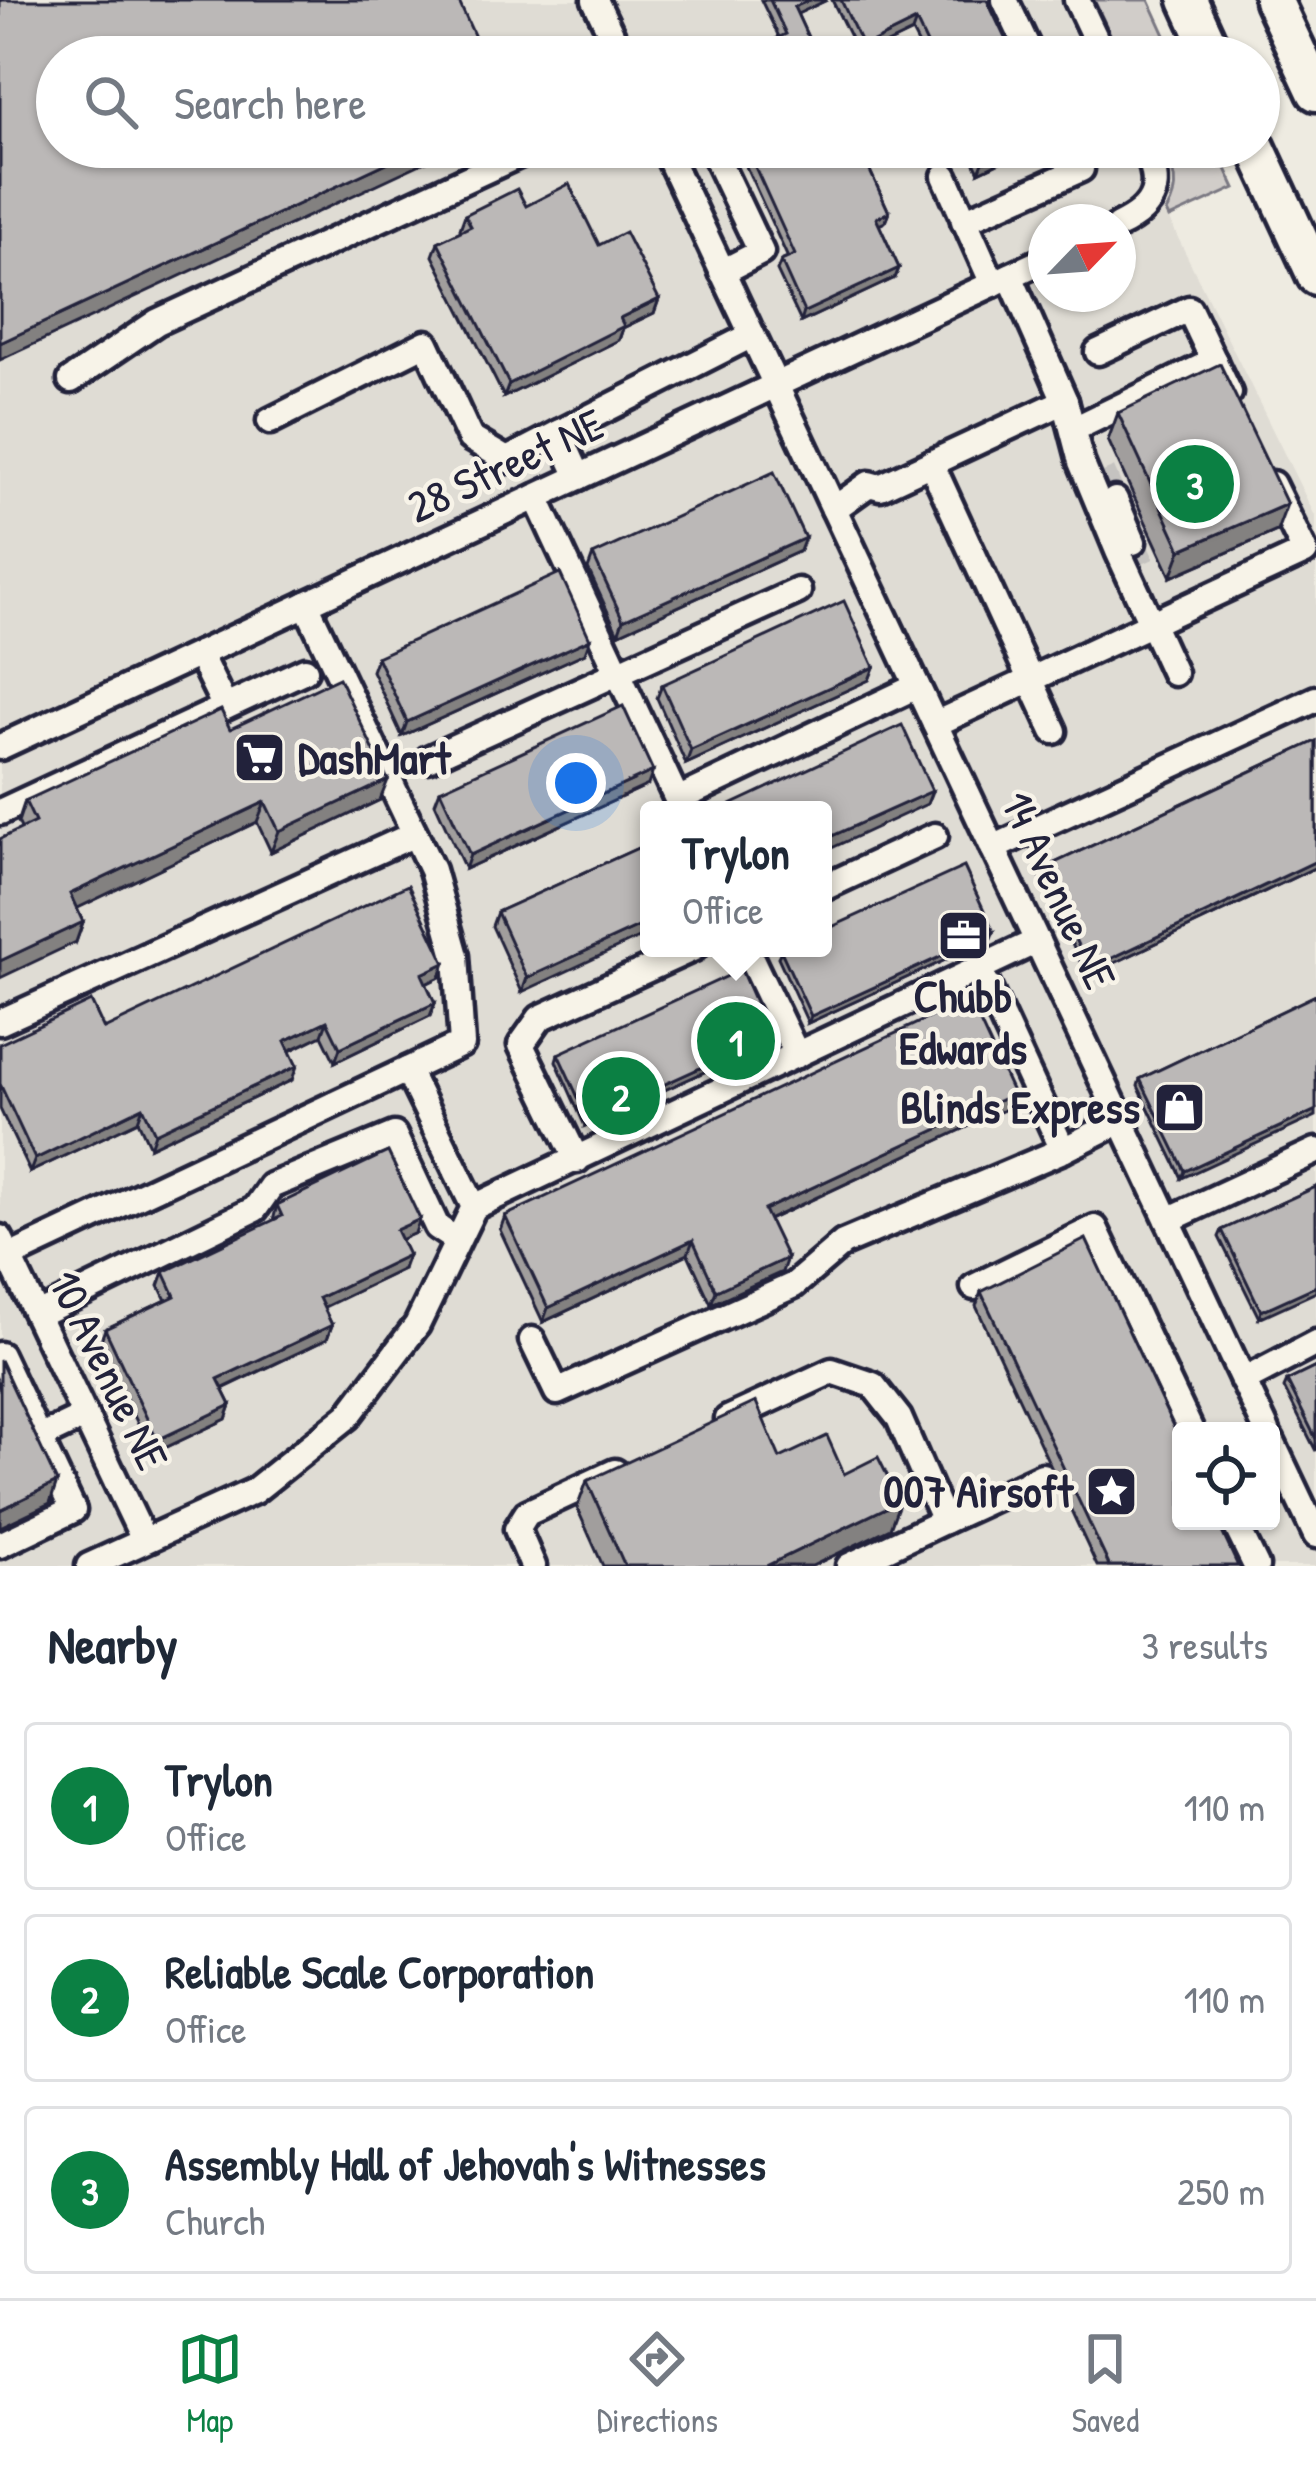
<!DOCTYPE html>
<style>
body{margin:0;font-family:"Patrick Hand",sans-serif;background:#f6f6f7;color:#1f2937}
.controls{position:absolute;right:36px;bottom:36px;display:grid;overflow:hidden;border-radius:12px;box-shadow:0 3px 9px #0004}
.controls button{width:108px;height:108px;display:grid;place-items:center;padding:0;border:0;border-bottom:3px solid #e0e1e3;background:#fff;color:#1f2937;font:60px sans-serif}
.compass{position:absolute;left:1028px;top:204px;width:108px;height:108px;border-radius:50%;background:#fff;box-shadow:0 3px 9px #0004;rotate:65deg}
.you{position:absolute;left:576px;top:783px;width:42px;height:42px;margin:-30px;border:9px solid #fff;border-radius:50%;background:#1a73e8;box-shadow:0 0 0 18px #1a73e833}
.badge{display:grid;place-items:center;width:78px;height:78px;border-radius:50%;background:#0b8043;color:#fff;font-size:39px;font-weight:700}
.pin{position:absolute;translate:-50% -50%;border:6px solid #fff;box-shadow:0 3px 12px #0006}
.popup{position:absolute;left:640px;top:801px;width:192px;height:156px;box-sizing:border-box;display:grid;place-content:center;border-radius:12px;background:#fff;filter:drop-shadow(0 3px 9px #0005);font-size:39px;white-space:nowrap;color:#747a83}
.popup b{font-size:45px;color:#1f2937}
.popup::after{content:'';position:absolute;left:50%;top:100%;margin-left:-24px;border:24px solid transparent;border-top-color:#fff}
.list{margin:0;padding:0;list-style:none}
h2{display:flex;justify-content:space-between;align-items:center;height:156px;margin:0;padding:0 48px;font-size:51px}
h2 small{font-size:39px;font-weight:400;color:#747a83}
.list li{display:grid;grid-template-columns:78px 1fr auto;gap:36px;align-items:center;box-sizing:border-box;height:168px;margin:0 24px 24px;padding:0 24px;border:3px solid #e0e1e3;border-radius:12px}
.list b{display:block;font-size:45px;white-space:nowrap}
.list p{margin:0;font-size:39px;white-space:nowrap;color:#747a83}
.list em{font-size:39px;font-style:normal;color:#747a83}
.icon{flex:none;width:66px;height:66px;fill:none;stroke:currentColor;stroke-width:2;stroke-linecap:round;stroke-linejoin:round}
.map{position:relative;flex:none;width:1316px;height:1566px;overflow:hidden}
.search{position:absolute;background:#fff;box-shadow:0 3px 9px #0004;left:36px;right:36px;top:36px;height:132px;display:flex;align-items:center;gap:30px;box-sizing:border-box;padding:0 42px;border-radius:66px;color:#747a83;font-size:45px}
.sheet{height:732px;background:#fff}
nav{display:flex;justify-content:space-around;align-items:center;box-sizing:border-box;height:168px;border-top:3px solid #e0e1e3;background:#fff;font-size:33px;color:#747a83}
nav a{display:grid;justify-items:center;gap:6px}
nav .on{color:#0b8043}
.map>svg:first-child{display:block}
</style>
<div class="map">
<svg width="1316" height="1566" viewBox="0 0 1316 1566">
<rect width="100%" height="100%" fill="#eeebe1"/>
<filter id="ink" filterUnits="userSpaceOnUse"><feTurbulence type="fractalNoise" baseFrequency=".00833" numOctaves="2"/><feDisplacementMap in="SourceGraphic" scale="24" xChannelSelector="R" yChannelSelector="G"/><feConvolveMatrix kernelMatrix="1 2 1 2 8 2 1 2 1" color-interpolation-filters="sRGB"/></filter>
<g filter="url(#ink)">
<!-- built -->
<path fill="#dfdcd4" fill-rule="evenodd" d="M0,0H1077L1103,57H57V147H1145L1157,195L1316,518V1566H0ZM1046,222H1118V294H1046ZM649,810H823V948H649ZM1181,1431H1271V1521H1181Z"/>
<!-- green -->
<g fill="#d1cdc9" stroke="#7a7882" stroke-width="3">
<path d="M1094,0H1149L1175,57H1121Z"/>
<path d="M1163,147H1216L1235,188L1169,218L1166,212C1181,187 1174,171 1163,147Z"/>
</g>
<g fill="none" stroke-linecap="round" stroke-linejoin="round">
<!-- minor-tunnel -->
<g stroke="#c5c3c0" stroke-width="24" stroke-dasharray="24 12" stroke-linecap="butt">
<path d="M1103,472L1115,500"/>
<path d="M1133,542L1145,568"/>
</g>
<defs>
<g id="minor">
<path d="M595,0L622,57"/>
<path d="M1005,0L1032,57"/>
<path d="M1077,0L1104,57"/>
<path d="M664,147L1267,1431"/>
<path d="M711,147L761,252L722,272"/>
<path d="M945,176L993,284"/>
<path d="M964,221L1081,169L1071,147"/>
<path d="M1118,226C1158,207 1163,185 1145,147"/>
<path d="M1010,276L1065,401L1081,462L1118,551L1174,673"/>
<path d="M1098,352L1189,309L1229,393"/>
<path d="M71,380L157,322L536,147"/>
<path d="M270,421L426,343L470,438L507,460L559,433"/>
<path d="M1074,429L1214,361"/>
<path d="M931,463L1054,731"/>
<path d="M579,477L559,433L752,335"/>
<path d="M536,497L682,810"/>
<path d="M1115,500L1133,542"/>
<path d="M834,509L869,484L880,487L1065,401"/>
<path d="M199,654L225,707"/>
<path d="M935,724L1305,552L1272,484"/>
<path d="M0,747L1046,259"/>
<path d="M428,759L798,591"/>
<path d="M677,800L917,686"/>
<path d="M0,812L305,670"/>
<path d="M993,848L1316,699"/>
<path d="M823,888L935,836"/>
<path d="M746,948L797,1055"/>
<path d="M0,1022L415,834"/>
<path d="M1063,1150L1121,1121"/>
<path d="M577,1160L521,1045L540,1018L694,948"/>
<path d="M474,1207L1037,941"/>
<path d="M1168,1220L1316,1151"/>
<path d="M0,1238L143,1538"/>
<path d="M9,1257L462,1044L456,956L432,870L306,604"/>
<path d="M974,1287L1095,1228L1191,1431"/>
<path d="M37,1315L255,1209L271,1186L394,1135L437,1227L455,1239"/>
<path d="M532,1340L557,1392L794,1285L843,1243L1063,1150L979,968"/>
<path d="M0,1355L73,1510L0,1545"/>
<path d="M1243,1381L1316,1343"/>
<path d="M728,1419L832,1371L873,1385L899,1418L944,1521L849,1566"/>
<path d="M39,1438L85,1416"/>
<path d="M1271,1440L1316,1535"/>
<path d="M944,1521L1042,1476"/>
<path d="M1234,1521L1256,1566"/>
<path d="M89,1566L254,1491L348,1416L417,1325L474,1207L407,1070"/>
<path d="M533,1566L517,1529L527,1513L615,1472"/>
</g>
<g id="highway">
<path d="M1188,0L1214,57"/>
<path d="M1273,0L1316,92"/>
<path d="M1256,147L1316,276"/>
</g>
</defs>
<!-- minor casing -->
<use href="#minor" stroke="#22223b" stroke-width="33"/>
<!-- highway casing -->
<use href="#highway" stroke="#22223b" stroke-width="45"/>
<!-- minor -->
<use href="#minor" stroke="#f7f3e8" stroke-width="24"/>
<!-- highway -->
<use href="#highway" stroke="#f7f3e8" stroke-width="36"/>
</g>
<!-- wall -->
<g fill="#a19e9d" stroke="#22223b" stroke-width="3">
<path d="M761,0H827L797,14L817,57L779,37Z"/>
<path d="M832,0H987L1014,57H925L912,32L860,57Z"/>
<path d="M737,147H859L889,212L885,222L879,225L899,268L895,278L801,322L777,271L781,261L788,258Z"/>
<path d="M967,147H1031L979,172Z"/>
<path d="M526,206L599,245L659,299L654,313L623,328L619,340L504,397L433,256L438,242L461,231L460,229L465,215Z"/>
<path d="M1118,413L1277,531L1171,577L1108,440Z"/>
<path d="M800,551L618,634L588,569L593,555Z"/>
<path d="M585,653L402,736L372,671L377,657Z"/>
<path d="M874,667L869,680L686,764L657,698L662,685Z"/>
<path d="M230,729L380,800L271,852L257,822L77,908L83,922L76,942L18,822L25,801Z"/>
<path d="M1316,741V867L1087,976L1040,876L1042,869Z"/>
<path d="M648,785L465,869L435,803L440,790Z"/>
<path d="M649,843L522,992L492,926L497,912Z"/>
<path d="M991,939L808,1023L778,957L781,951Z"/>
<path d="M440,977L426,984L435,1003L430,1016L335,1062L322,1035L290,1051L292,1080L150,1147L138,1121L30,1172L0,1109V1044Z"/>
<path d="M1316,995L1182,1178L1138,1086L1140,1079Z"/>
<path d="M768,1043L585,1126L556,1061L558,1054Z"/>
<path d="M1008,1108L769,1220L782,1272L711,1304L688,1254L543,1322L500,1230L505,1216Z"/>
<path d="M1316,1187L1259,1318L1219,1237L1222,1230Z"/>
<path d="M277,1205L415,1233L401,1239L403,1269L323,1307L332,1325L327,1339L223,1389L231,1405L226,1419L152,1454L100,1343L105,1329L166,1300L159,1286L164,1272L273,1221Z"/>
<path d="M981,1292L1238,1566H1097L976,1306Z"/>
<path d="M1316,1367V1451L1284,1388L1287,1381Z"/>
<path d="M780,1458L890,1528L812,1566H603L577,1508L587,1481Z"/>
</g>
<!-- shaded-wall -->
<g fill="#838180" stroke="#22223b" stroke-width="3">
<path d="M810,0H827L791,17L794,7Z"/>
<path d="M916,21L912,32L860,57L863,47Z"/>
<path d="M421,147H457L0,360V343Z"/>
<path d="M1014,147H1031L979,172L983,162Z"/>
<path d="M889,212L885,222L872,228L876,218Z"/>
<path d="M899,268L895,278L801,322L804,312Z"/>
<path d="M659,299L654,313L623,328L619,340L504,397L509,384L620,318Z"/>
<path d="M1287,504L1277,531L1171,577L1181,550Z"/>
<path d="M805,538L800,551L618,634L623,620Z"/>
<path d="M590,639L585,653L402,736L407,722Z"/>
<path d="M874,667L869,680L686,764L691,750Z"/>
<path d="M653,771L648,785L465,869L470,855Z"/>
<path d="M388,780L380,800L271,852L279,831Z"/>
<path d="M932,791L927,804L823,852V840Z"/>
<path d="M265,802L257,822L63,915L70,894Z"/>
<path d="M1316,861V867L1087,976L1089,969Z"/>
<path d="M83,922L76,942L0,978V961Z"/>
<path d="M649,922V933L522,992L527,978Z"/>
<path d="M994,932L991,939L808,1023L811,1016Z"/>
<path d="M445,963L440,977L417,988L422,974Z"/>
<path d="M435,1003L430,1016L335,1062L340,1048Z"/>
<path d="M327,1021L322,1035L280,1055L285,1041Z"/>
<path d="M770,1036L768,1043L585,1126L588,1119Z"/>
<path d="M297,1066L292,1080L150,1147L155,1133Z"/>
<path d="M1013,1094L1008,1108L759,1224L764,1210Z"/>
<path d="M143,1107L138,1121L30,1172L35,1159Z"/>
<path d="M1316,1110V1116L1182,1178L1185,1171Z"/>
<path d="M420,1219L415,1233L391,1244L396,1230Z"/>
<path d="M693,1240L688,1254L543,1322L548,1308Z"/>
<path d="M408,1255L403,1269L314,1312L319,1298Z"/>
<path d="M787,1258L782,1272L711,1304L716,1291Z"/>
<path d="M1316,1286V1292L1259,1318L1261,1311Z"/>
<path d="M332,1325L327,1339L213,1393L218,1379Z"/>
<path d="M231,1405L226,1419L152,1454L157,1440Z"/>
<path d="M57,1482L50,1503L0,1527V1510Z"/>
<path d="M900,1501L890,1528L812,1566H766Z"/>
</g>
<!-- building -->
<g fill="#bbb8b7" stroke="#22223b" stroke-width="3">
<path d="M0,0H458L484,57H57V147H421L0,343Z"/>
<path d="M770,0H810L794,7L817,57H737L786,34Z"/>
<path d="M841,0H987L1014,57H933L916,21L863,47Z"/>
<path d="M746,147H859L889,212L876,218L899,268L804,312L781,261L795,255Z"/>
<path d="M976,147H1014L983,162Z"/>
<path d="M569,184L599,245L625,232L659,299L620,318L624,326L509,384L438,242L471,226L465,215L517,189L526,206Z"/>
<path d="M1220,364L1287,504L1181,550L1118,413Z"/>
<path d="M774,472L805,538L623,620L593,555Z"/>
<path d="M560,573L590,639L407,722L377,657Z"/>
<path d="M844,601L874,667L691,750L662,685Z"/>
<path d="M339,678L388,780L279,831L265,802L70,894L83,922L0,961V839L35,822L25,801L221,710L230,729Z"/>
<path d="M623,706L653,771L470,855L440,790Z"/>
<path d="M902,725L932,791L823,840V810H720Z"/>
<path d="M1316,741V861L1089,969L1042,869Z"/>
<path d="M649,843V922L527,978L497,912Z"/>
<path d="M964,867L994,932L811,1016L781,951L787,948H823V931Z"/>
<path d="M408,885L445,963L422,974L435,1003L340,1048L327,1021L285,1041L297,1066L155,1133L143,1107L35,1159L0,1084V1044L91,1001L104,1029Z"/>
<path d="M741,970L770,1036L588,1119L558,1054Z"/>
<path d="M1316,995V1110L1185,1171L1140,1079Z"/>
<path d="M969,999L1013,1094L764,1210L787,1258L716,1291L693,1240L548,1308L505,1216Z"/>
<path d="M388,1152L420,1219L396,1230L408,1255L319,1298L332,1325L218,1379L231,1405L157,1440L105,1329L175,1296L164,1272L282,1216L277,1205Z"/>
<path d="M1316,1187V1286L1261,1311L1222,1230Z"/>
<path d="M1086,1239L1181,1443V1521H1217L1238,1566H1107L1109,1565L981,1292Z"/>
<path d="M0,1360L57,1482L0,1510Z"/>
<path d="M1316,1367V1439L1287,1381Z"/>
<path d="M756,1402L780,1458L827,1436L844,1474L878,1457L900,1501L766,1566H625L587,1481Z"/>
</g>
</g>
<!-- icons -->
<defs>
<symbol id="supermarket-square" viewBox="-11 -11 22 22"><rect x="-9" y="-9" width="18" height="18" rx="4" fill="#22223b" stroke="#f7f3e8"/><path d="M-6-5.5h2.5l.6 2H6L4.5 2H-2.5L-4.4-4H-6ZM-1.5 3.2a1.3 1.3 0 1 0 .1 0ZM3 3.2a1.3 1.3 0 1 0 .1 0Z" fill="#fff"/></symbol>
<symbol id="office-square" viewBox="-11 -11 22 22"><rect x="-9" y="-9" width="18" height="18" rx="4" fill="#22223b" stroke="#f7f3e8"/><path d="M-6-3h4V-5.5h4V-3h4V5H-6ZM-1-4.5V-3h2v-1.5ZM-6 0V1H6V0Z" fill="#fff"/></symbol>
<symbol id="shop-square" viewBox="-11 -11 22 22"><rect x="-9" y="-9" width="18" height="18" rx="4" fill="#22223b" stroke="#f7f3e8"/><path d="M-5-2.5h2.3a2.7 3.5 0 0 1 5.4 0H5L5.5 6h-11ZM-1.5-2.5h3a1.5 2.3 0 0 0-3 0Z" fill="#fff"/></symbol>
<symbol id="sight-square" viewBox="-11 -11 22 22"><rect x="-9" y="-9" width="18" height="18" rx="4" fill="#22223b" stroke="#f7f3e8"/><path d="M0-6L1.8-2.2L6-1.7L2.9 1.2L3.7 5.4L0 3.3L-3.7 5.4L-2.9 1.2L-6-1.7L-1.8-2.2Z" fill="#fff"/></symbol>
</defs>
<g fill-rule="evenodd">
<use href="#supermarket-square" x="230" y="728" width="59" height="59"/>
<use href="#office-square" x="934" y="906" width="59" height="59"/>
<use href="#shop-square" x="1150" y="1078" width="59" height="59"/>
<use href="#sight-square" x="1082" y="1462" width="59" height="59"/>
</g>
<g text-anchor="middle" stroke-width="9" stroke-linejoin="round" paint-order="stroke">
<!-- street labels -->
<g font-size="45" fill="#22223b" stroke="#f7f3e8">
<text transform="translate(505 465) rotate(-25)" y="16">28 Street NE</text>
<text transform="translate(1059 890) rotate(65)" y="16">14 Avenue NE</text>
<text transform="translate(109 1370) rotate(64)" y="16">10 Avenue NE</text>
</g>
<!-- poi labels -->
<g font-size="45" font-weight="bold" fill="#22223b" stroke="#f7f3e8" text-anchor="end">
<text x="298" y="774" text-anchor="start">DashMart</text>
<text x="963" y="1012" text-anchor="middle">Chubb<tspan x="963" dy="52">Edwards</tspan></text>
<text x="1140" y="1123">Blinds Express</text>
<text x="1073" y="1507">007 Airsoft</text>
</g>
</g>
</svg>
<div class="controls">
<button><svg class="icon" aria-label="locate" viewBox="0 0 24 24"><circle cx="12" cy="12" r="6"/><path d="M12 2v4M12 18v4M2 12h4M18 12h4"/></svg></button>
</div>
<svg class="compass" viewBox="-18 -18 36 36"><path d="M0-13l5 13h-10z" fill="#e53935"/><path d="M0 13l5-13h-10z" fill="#747a83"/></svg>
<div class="you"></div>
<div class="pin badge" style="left:736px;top:1041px">1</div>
<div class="popup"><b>Trylon</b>Office</div>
<div class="pin badge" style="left:621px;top:1096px">2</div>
<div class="pin badge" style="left:1195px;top:484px">3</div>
<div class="search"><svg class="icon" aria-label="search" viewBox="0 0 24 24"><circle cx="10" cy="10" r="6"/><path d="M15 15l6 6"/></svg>Search here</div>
</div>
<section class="sheet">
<h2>Nearby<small>3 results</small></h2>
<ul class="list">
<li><span class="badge">1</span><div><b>Trylon</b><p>Office</p></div><em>110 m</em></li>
<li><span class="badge">2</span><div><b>Reliable Scale Corporation</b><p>Office</p></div><em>110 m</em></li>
<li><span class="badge">3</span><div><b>Assembly Hall of Jehovah's Witnesses</b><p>Church</p></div><em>250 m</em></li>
</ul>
</section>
<nav>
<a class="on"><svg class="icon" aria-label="map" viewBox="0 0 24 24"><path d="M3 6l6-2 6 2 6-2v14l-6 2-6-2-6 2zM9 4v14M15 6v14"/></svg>Map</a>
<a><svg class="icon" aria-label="directions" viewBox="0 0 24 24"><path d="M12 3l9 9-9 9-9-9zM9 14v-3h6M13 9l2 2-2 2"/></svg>Directions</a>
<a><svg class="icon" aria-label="saved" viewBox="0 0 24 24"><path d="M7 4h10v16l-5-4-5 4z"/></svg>Saved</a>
</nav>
